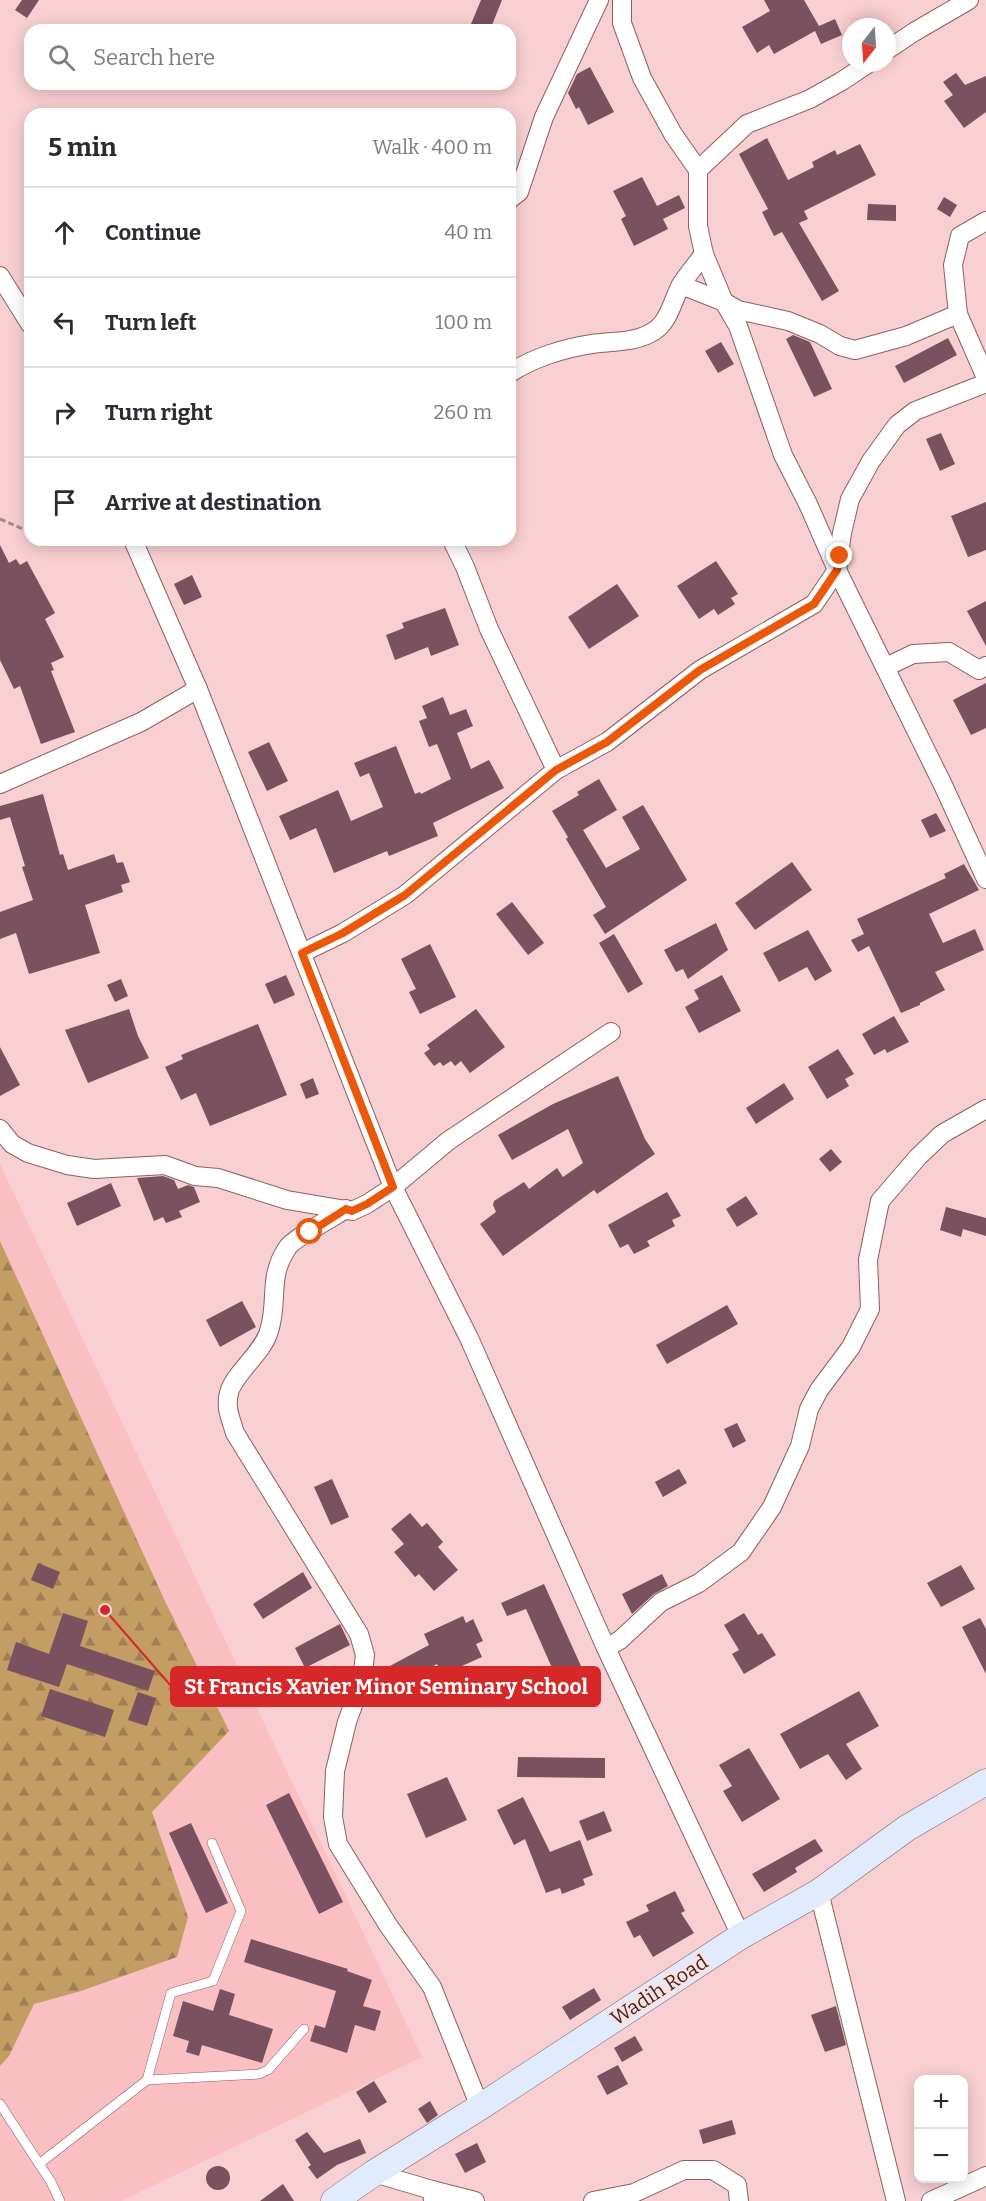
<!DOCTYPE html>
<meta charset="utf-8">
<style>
body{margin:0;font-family:Bitter,serif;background:#f2f2f3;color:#2b2b33}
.controls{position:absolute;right:18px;bottom:18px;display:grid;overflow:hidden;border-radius:12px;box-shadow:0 3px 15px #0003}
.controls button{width:54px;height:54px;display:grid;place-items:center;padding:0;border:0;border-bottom:2px solid #e1e1e2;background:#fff;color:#2b2b33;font:30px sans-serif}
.compass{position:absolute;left:842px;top:18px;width:54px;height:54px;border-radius:50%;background:#fff;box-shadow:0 3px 15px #0003;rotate:197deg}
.stop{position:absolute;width:18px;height:18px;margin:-14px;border:4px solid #ea580c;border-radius:50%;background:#fff}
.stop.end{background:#ea580c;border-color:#fff;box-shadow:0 2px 6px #0008}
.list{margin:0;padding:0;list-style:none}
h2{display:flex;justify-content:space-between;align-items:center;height:78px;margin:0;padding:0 24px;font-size:26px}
h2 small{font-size:20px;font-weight:400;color:#7c7c81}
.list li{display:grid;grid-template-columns:39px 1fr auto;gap:18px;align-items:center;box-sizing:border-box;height:90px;padding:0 24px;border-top:2px solid #e1e1e2}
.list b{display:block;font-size:22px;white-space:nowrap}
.list em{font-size:20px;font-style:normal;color:#7c7c81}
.icon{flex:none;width:33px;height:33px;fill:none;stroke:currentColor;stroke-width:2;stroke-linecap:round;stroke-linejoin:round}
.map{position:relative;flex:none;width:986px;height:2201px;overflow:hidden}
.search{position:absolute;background:#fff;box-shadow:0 3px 15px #0003;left:24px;top:24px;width:492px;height:66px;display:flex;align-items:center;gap:15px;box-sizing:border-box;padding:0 21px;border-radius:18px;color:#7c7c81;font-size:22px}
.panel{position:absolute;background:#fff;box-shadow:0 3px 15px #0003;left:24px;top:108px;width:492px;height:438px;border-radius:18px}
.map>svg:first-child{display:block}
</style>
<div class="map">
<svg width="986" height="2201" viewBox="0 0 986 2201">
<defs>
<pattern id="forest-firs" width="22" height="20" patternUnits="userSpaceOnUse" patternTransform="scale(1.5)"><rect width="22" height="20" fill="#c29d64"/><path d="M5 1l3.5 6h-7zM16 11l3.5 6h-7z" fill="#9f8052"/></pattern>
</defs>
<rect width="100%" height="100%" fill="#f9d0d1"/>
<!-- built -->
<path fill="#fabfc1" d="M0,1164L422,2057L121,2201H0Z"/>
<!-- forest -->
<path fill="url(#forest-firs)" d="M0,1241L164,1599L229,1731L152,1812L188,1917L177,1957L81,1991L34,2004L9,2056L0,2066Z"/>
<!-- building -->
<g fill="#79515f">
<path d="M22,0H39L27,18L15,10Z"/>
<path d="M481,0H502L490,30L471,24Z"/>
<path d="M764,0H804L819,26L835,19L842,35L821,44L815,31L774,54L769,45L757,53L742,27L770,11Z"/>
<path d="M590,67L614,112L588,125L579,107L576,109L568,93L577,74Z"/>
<path d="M956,73L965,85L986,76V112L964,128L944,101L953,95L943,82Z"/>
<path d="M767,138L788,180L814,167L812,162L835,150L837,155L860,144L876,175L804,211L808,219L799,223L839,291L822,301L782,232L774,236L762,212L768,209L739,154Z"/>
<path d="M642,177L657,206L679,195L685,208L663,219L668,229L634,246L621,219L626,216L613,191Z"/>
<path d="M944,197L957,205L950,217L937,209Z"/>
<path d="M868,204L896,205V221L867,220Z"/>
<path d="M793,335L810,342L832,389L814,397L786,339Z"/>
<path d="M948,338L957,355L904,383L895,366Z"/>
<path d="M721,342L734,364L718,373L705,351Z"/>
<path d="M941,433L955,464L940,471L926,439Z"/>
<path d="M986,502V550L968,557L951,516Z"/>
<path d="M0,545L9,563L16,559L20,565L27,561L55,613L45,619L64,657L51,663L54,670L51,671L75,732L41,744L20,686L14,689L0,660Z"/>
<path d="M716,561L738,594L731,598L735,604L718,615L714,609L699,619L677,586Z"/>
<path d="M192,575L202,597L184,605L174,584Z"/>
<path d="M617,584L639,616L589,649L568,617Z"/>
<path d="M986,601V646L967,611Z"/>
<path d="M445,608L459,645L431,656L428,647L395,660L386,635L404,628L402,623Z"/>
<path d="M986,683V728L971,735L953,700Z"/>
<path d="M443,697L450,715L466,709L473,726L457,733L471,769L489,760L504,788L433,823L438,836L389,856L387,851L334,873L316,828L290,840L279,816L338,790L351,821L383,807L369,773L360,777L354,763L396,746L415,794L420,792L421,794L451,779L437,744L429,747L419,721L427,718L422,706Z"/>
<path d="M269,742L288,781L267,791L248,752Z"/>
<path d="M599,779L617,810L583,830L606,868L640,849L622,817L643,805L687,880L605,934L593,915L606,907L566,839L568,837L552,811L579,795L577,792Z"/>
<path d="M43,794L60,855L63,854L68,870L114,854L117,863L123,862L130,882L121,885L123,892L85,905L100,953L29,974L16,933L0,939V912L33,900L22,867L25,866L10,817L0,820V806Z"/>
<path d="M936,813L946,831L930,838L921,820Z"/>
<path d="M792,862L812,890L755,930L735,903Z"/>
<path d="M964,864L979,890L929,914L943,943L975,929L984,950L935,972L945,990L920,1003V1005L901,1013L869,946L858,952L851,940L864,934L857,919L946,878L944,874Z"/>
<path d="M512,902L544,943L528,955L496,914Z"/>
<path d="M716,923L728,950L688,979L683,969L676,972L664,950Z"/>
<path d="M808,930L832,971L815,981L807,967L779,982L763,953Z"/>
<path d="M614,934L643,984L628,993L599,943Z"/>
<path d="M430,944L456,997L420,1014L409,992L416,989L401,959Z"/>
<path d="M286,975L295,995L274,1004L265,984Z"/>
<path d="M722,975L741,1011L699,1033L685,1007L699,999L694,990Z"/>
<path d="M121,979L128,996L115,1002L107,985Z"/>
<path d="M129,1009L138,1036L149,1058L88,1083L65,1030Z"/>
<path d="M476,1009L505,1047L470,1073L461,1061L455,1066L451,1061L443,1066L440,1062L434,1066L424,1053L430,1049L427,1045Z"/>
<path d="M894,1016L909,1042L887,1053L885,1049L874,1055L862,1034Z"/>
<path d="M258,1024L287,1095L210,1126L196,1093L181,1100L165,1067L183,1059L181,1055Z"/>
<path d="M0,1047L20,1085L0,1096Z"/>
<path d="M838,1049L854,1074L845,1079L849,1086L827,1099L808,1067Z"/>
<path d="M618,1076L645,1139L655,1154L597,1194L594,1190L503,1256L480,1224L496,1212L493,1205L494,1201L524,1182L529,1189L557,1168L563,1177L583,1163L568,1129L512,1160L498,1135L553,1104Z"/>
<path d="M313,1078L319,1094L306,1099L300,1084Z"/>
<path d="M784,1083L794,1099L756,1124L746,1108Z"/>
<path d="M831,1149L842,1162L830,1172L819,1159Z"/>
<path d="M163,1176L174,1180L178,1189L188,1185L194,1187L200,1202L179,1211L182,1217L166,1223L163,1217L154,1221L137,1178Z"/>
<path d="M111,1183L121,1206L77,1226L67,1203Z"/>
<path d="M667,1192L681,1216L672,1220L675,1226L647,1241L650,1246L634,1254L628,1244L620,1248L608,1225Z"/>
<path d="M746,1196L758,1214L737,1227L726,1209Z"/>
<path d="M946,1207L986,1218V1236L963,1229L961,1237L940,1230Z"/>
<path d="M242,1301L256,1327L220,1347L206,1320Z"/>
<path d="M727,1305L738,1324L667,1364L656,1345Z"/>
<path d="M737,1423L746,1441L733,1448L724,1429Z"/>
<path d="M679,1469L687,1483L663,1497L655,1482Z"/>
<path d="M332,1479L349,1517L331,1525L314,1487Z"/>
<path d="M410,1513L422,1527L427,1523L443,1542L438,1547L458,1570L434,1591L419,1574L415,1577L394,1552L404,1544L391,1529Z"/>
<path d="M38,1563L60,1572L53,1589L31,1580Z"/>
<path d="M961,1565L975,1589L941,1607L927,1583Z"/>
<path d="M303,1572L312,1588L263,1619L253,1604Z"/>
<path d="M662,1574L668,1586L654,1594L632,1614L622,1594Z"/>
<path d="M544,1584L581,1666L556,1677L526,1609L507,1616L501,1603Z"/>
<path d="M63,1613L88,1621L80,1646L155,1671L148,1691L67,1664L59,1687L7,1670L16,1642L49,1654Z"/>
<path d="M744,1613L758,1635L762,1633L776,1655L744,1674L732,1654L739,1650L724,1625Z"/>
<path d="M463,1616L466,1623L473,1619L483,1641L476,1644L482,1657L442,1675L437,1664L402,1682L406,1689L388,1699L375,1674L429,1645L424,1634Z"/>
<path d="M980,1618L986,1629V1674L962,1627Z"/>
<path d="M340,1624L350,1645L305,1668L295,1648Z"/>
<path d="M50,1689L114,1710L105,1737L41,1716Z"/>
<path d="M859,1691L879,1726L846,1744L862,1769L846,1780L828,1754L800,1769L780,1734Z"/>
<path d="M138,1692L156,1698L147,1726L128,1720Z"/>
<path d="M749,1748L780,1799L742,1822L723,1791L732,1786L719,1765Z"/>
<path d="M518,1757L605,1758V1778L517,1777Z"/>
<path d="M447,1777L467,1820L426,1838L407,1794Z"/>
<path d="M289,1793L343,1902L319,1914L266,1805Z"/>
<path d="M523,1797L550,1852L580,1840L593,1875L583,1879L585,1885L562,1894L560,1888L546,1893L525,1839L514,1845L497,1810Z"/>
<path d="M604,1811L612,1831L587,1841L579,1821Z"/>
<path d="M191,1823L228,1903L206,1913L169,1833Z"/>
<path d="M815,1839L823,1851L795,1868L797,1872L764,1892L752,1874Z"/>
<path d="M675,1891L685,1911L681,1913L694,1933L653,1957L640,1935L634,1938L626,1922L649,1911L646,1905Z"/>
<path d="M251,1939L348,1969L347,1971L372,1980L363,2006L381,2011L375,2031L355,2025L347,2053L310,2041L315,2025L325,2028L336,1991L244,1962Z"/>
<path d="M594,1988L601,2000L570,2020L562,2007Z"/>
<path d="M220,1989L235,1994L229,2015L273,2029L262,2063L202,2045L199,2056L186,2052L189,2041L173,2036L183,2001L213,2011Z"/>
<path d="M836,2006L846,2045L825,2052L811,2015Z"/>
<path d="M635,2036L643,2050L622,2062L614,2048Z"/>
<path d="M618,2065L628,2084L607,2095L597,2076Z"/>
<path d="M374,2081L387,2102L369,2113L356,2092Z"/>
<path d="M430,2101L438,2115L427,2123L418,2109Z"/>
<path d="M732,2120L736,2134L703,2144L699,2130Z"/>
<path d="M307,2132L324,2153L360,2139L366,2153L337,2165L317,2179L308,2167L311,2165L295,2140Z"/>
<path d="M477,2143L486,2162L465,2173L455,2154Z"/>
<circle cx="218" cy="2178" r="12"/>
<path d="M283,2184L294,2201H260Z"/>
</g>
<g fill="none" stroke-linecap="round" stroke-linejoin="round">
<defs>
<g id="lane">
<path d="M147,2080L171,1993L213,1981L241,1911L212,1843"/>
<path d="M0,2104L51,2182L60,2201"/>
<path d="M39,2164L147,2080L259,2074L268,2070L304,2029"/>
</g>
<g id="street">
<path d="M622,0V23L642,78L673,134L698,170V226L704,254L724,302L738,326L783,455L808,504L837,570L943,785L986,879"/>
<path d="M887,50L914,32L969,0"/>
<path d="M698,170L747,124L810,99L842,81L869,63"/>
<path d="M510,199L519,192L544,117L599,0"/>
<path d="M986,221L960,236L953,265L958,314L986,378"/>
<path d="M0,276L30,324"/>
<path d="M681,285L724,302L738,310L788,321L820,334L840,346L855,350L906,336L958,314"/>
<path d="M510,373C533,358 564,348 592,344C613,341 636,343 654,331C670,321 673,298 682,283C689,273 697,263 704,254"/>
<path d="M133,540L198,689L393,1187L469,1338L606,1648L741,1936"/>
<path d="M452,540L465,567L489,629L556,770"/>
<path d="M886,667L913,654L949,652L979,670L986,666"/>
<path d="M0,784L141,722L198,689"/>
<path d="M302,953L343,933L405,895L556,770L607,742L700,670L814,604L837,570L842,533L850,499L871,461L897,425L915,411L986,383"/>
<path d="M0,1129L12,1144L28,1153L67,1165L94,1169L165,1165L195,1176L218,1178L287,1200L352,1211L367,1204L393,1187L448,1141L611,1032"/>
<path d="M346,1209C335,1216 293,1239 288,1247C267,1277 279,1300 269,1331C263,1353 234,1373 229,1393C225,1408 231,1419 235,1433L359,1634L365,1655L362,1680L347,1722L335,1771L333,1817L338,1844L388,1925L432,1987L480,2107"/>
<path d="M606,1648L620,1640L661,1602L699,1583L741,1552L772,1507L800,1446L809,1409L819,1390L851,1347L870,1309L868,1260L880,1201L918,1157L942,1134L986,1109"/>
<path d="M819,1892L896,2201"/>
<path d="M374,2173L432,2190L433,2201"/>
<path d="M432,2190L475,2201"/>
<path d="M593,2201L634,2193L684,2170H713L737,2185L739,2201"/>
<path d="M931,2201L986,2176"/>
</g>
<path id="secondary" d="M334,2201L374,2173L480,2107L741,1936L819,1892L907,1828L986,1782"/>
</defs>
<!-- lane casing -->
<use href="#lane" stroke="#8b5f61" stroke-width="10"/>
<!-- street casing -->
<use href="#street" stroke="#8b5f61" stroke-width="20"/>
<!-- secondary casing -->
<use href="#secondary" stroke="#8b5f61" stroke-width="27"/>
<!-- path -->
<g stroke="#a9898a" stroke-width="3" stroke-dasharray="6 3" stroke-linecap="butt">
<path d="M0,519L30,532"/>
<path d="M48,540L54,542L66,540"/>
</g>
<!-- lane -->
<use href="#lane" stroke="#fff" stroke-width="9"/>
<!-- street -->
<use href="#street" stroke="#fff" stroke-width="18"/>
<!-- secondary -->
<use href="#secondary" stroke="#e0ecfe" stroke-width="26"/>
</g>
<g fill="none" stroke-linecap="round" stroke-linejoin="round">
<!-- route -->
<path stroke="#ea580c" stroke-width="8" d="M310,1232L346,1209L352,1211L367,1204L393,1187L302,953L343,933L405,895L556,770L607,742L700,670L814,604L837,570L840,556"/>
</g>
<g text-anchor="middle" stroke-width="6" stroke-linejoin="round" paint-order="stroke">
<!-- street labels -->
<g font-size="20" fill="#3a2728" stroke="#ffe0e0">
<text transform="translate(659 1990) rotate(-33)" y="7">Wadih Road</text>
</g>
</g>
<!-- callouts -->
<path fill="none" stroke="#d62828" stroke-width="2" d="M105 1610L171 1686"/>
<circle fill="#d62828" stroke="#ffe0e0" stroke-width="2" cx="105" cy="1610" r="6"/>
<rect fill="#d62828" stroke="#d62828" stroke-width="2" x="171" y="1667" width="429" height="39" rx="6"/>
<g font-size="21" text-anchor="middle" font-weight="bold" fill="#fff">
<text x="386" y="1694">St Francis Xavier Minor Seminary School</text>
</g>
</svg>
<div class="controls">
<button>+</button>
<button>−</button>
</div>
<svg class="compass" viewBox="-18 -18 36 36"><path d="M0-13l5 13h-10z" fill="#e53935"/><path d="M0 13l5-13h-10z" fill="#7c7c81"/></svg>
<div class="stop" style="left:310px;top:1232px"></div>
<div class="stop end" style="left:840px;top:556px"></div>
<div class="search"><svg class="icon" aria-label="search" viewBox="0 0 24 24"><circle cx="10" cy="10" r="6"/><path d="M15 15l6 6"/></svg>Search here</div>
<section class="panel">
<h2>5 min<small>Walk · 400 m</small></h2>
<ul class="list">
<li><svg class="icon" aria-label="ahead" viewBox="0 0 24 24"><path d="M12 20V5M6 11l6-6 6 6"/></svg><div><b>Continue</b></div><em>40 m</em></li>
<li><svg class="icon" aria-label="left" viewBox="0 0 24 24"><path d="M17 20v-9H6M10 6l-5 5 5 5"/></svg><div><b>Turn left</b></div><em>100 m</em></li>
<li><svg class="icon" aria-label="right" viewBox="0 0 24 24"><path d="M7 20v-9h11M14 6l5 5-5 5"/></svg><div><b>Turn right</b></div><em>260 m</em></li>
<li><svg class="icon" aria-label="arrive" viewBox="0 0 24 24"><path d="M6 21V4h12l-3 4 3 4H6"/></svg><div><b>Arrive at destination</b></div></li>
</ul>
</section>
</div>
